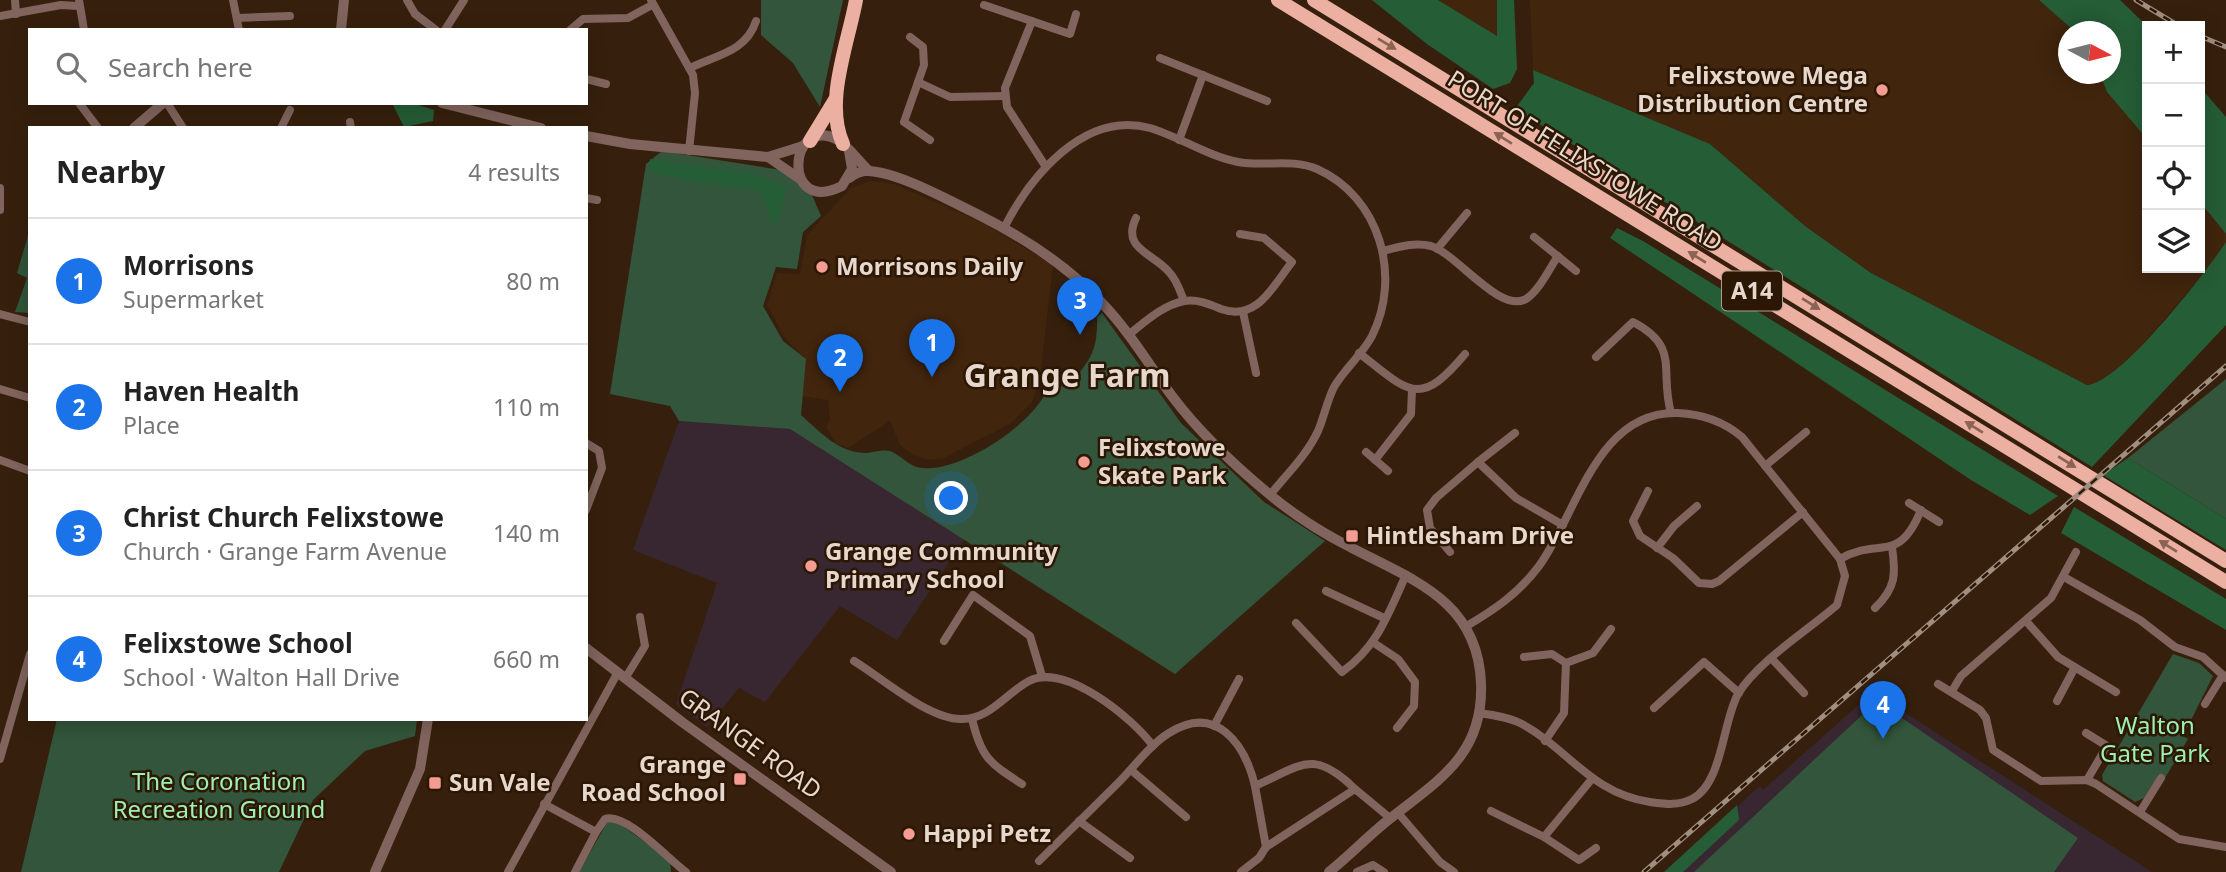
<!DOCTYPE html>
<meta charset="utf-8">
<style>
body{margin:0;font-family:"Noto Sans",sans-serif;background:#f6f6f6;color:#222}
.controls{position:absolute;right:21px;top:21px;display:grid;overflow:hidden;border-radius:0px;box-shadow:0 4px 18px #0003}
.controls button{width:63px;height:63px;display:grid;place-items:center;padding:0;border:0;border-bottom:2px solid #e0e0e0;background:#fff;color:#222;font:35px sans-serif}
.compass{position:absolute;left:2058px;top:21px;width:63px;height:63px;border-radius:50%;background:#fff;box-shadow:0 4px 18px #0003;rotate:97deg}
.you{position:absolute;left:952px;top:499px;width:24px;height:24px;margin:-18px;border:5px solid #fff;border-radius:50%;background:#1a73e8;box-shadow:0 0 0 10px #1a73e833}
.badge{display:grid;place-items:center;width:46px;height:46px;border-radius:50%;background:#1a73e8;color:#fff;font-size:23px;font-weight:700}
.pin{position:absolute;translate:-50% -58px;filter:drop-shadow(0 2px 4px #0008)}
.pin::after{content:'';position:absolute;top:37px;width:24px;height:21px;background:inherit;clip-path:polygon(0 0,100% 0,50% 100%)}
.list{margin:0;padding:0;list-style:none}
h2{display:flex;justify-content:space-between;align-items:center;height:91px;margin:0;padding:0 28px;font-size:30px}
h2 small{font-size:23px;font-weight:400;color:#767676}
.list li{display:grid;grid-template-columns:46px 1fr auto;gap:21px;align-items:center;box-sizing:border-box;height:126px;padding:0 28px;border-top:2px solid #e0e0e0}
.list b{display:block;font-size:26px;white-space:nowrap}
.list p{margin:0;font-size:23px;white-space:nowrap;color:#767676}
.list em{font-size:23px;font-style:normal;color:#767676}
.icon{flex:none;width:38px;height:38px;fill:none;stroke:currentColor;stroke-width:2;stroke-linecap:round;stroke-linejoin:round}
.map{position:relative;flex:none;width:2226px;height:872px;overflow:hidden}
.search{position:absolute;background:#fff;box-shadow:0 4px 18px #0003;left:28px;top:28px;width:560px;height:77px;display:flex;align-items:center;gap:18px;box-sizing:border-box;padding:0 24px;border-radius:0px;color:#767676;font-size:26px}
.panel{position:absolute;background:#fff;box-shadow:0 4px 18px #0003;left:28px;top:126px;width:560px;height:595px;border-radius:0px}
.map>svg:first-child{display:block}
</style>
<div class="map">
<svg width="2226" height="872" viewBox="0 0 2226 872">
<rect width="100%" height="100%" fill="#36200d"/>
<!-- built -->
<g fill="#41250d">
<path d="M1438,0H1497L1498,37Z"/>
<path d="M1530,0H2039L2074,31L2068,32V74H2100L2107,92L2147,139V268H2200V202L2226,234V242L2210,266L2137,351L2097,385H2087L1871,273L1805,226L1710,144L1533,70Z"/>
<path d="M870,181L894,184L983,223L1053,265L1040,378L1032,402L1011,423L944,458L929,460L913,455L900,445L890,421L848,448L836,443L826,427L830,420L828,400L802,396L806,359L785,338L767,305L777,273L800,274L807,235L851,188Z"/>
</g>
<!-- education -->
<g fill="#382730">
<path d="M679,421L790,429L965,538L897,640L840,606L765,702L739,688L707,727L676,704L717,583L633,550Z"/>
<path d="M1873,692L2152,872H1664L1760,786L1763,790Z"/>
</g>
<!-- green -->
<g fill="#32553b">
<path d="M761,0H843L820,107L793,63L761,35Z"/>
<path d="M662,151L787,171L812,195L821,216L803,232L797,269L776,267L763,306L783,341L806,359L801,415C819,431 838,452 864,453C871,453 883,449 890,451C903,456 908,467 923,468C961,472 1034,424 1048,388L1070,385C1090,359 1098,352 1097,317L1102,313L1181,423L1264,502L1325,541L1175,674L790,429L679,421L670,406L610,394L646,164Z"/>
<path d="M30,229V313L15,312L27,278L17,273Z"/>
<path d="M2226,379V519L2128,458Z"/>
<path d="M2173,654L2199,663L2213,676L2183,736L2188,739L2165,778L2159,774L2144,798L2135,802L2103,781L2102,775Z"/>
<path d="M1877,701L2078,838L2054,872H1694Z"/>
<path d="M57,719H417L415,736L365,751L313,800L279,872H21Z"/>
<path d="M608,821L617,822L670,860L671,872H579Z"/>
</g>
<!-- forest -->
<g fill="#255d36">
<path d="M1372,0H1438L1497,36V0H1514L1517,69L1510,83L1493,89L1427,44Z"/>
<path d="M2039,0H2120L2147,26V139L2107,92L2100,74H2110V32L2074,31Z"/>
<path d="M1533,70L1710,144L1805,226L1871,273L2087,385C2120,384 2206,272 2226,242V325L2092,467L1515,109L1534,83Z"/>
<path d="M2200,87L2226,117V234L2200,202Z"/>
<path d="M392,103H412L434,110L433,121L404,127Z"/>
<path d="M650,159L755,173L787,187L778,223L770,222L761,191C723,186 686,182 649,171Z"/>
<path d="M1617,228L1643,241L2058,496L2030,515L1971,480L1610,238Z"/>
<path d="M2128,458L2226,519V550L2103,475Z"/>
<path d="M2074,507L2226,599V630L2061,533Z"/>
<path d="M1737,805L1739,820L1683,872H1664Z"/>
</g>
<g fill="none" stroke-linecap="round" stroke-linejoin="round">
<!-- minor -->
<g stroke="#81645d" stroke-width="8">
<path d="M15,0L16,14"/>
<path d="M79,0L84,30"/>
<path d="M233,0L239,30"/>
<path d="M407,0L415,14L436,30"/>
<path d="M651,0L693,75L695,93L689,151"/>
<path d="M984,5L1070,34L1076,14"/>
<path d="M0,16L61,5L78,6"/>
<path d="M237,18L290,16"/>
<path d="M1032,21L1005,88L1007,107L1046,167"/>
<path d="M445,30L464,0"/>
<path d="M570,30L583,19L628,18L652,5"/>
<path d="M910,37L923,47L924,65L904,122L930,140"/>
<path d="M1160,58L1267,101"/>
<path d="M690,68C716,55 746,52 756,21"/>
<path d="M586,79L606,84"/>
<path d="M918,82L950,97L1004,96"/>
<path d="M79,103L98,128"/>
<path d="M167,103L183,128"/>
<path d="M350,122L351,128"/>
<path d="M281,128L290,110"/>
<path d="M1179,140L1203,75"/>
<path d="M0,188V210"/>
<path d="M586,198L597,200"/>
<path d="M1136,218C1121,249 1153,253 1169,272C1177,280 1180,291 1184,301"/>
<path d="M1004,228C1030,177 1084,110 1150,128C1180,137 1207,156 1238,162C1265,167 1291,158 1317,169C1380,197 1402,276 1372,336C1362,355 1345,368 1334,387C1327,401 1324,417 1318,431C1307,455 1286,475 1270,495"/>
<path d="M1534,237L1576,271"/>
<path d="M1437,249L1467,213"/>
<path d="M1383,251C1398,247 1414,242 1431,246C1457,254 1500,314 1526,299C1539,291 1549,269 1558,256"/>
<path d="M1243,312L1256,373"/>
<path d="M0,314L30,322"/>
<path d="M1128,335C1145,322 1163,305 1184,301C1198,299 1209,304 1221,309C1257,322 1273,286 1292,262L1264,238L1240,234"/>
<path d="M1359,353C1409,392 1419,409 1465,354"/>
<path d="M1596,357L1633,322C1681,347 1659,370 1671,413"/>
<path d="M0,389L30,398"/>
<path d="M586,443L599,451L602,468L586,510"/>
<path d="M1366,452L1388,471"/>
<path d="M0,460L30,471"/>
<path d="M1375,460L1411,414L1412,390"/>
<path d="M1478,462L1515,433"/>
<path d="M1765,466L1806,432"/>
<path d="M1648,491L1633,521L1640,536L1673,558L1699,583L1712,584L1719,581L1803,512"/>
<path d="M1909,503L1939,522"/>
<path d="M1657,548L1674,526L1697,506"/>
<path d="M1450,552L1430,528L1427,510L1436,498L1478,462L1516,498L1563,525"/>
<path d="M1840,559C1879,536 1898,566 1921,510"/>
<path d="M2064,577L2140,620L2175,647L2203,657L2226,678"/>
<path d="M1326,591L1384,618"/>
<path d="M1875,608C1896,588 1896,574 1892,547"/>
<path d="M2026,621L2058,657L2116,692"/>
<path d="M1296,623L1342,672C1378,646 1388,614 1406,575"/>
<path d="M1465,627C1494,610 1518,594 1539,566C1577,514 1597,410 1678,413C1703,414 1723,421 1742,437L1840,559L1845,576L1837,605C1807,631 1757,662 1738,694C1722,723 1723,783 1692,799C1678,806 1665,804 1650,802C1590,793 1569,749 1520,723C1508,717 1493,715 1479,713"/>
<path d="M944,641L973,595L1030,636L1042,676"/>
<path d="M1374,643L1398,659L1415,682L1414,706L1397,728"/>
<path d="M1524,657L1552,654L1566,663"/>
<path d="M1772,659L1804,693"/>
<path d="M854,661C882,678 928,719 961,719C989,720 1005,694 1029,681C1064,662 1133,718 1153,746"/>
<path d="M626,677L645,646L640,617"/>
<path d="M1938,684L1980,710L1986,718L1993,750L2041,781L2087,780L2096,784L2179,839L2226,847"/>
<path d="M1952,691L1961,676L2051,598L2076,552"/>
<path d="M2057,701L2074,669"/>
<path d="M2205,704L2223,675"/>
<path d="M1654,708L1704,662L1739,693"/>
<path d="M972,719C981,757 989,763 1022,784"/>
<path d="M1214,726L1239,679"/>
<path d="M2086,733L2107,746L2087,780"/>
<path d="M1545,741L1564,713L1566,663L1593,653L1611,629"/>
<path d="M0,759L30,654"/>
<path d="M1131,770L1186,817"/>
<path d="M544,804L596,832L605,819C626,812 669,860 686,872"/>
<path d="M1491,811L1544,837L1579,860L1596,848"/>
<path d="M2140,812L2161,778"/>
<path d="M1399,814L1440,862L1454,872"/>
<path d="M1079,821L1130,858"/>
<path d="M1544,837L1591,780"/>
<path d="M1266,847L1255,786C1302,765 1313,748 1355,789"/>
<path d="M1266,847L1355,789L1390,818"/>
<path d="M1039,861C1064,836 1090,811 1115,786C1133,769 1148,746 1169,733C1216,703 1245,744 1255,786"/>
<path d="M508,872L618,672"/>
<path d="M575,872L596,832"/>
<path d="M1241,872L1259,858L1266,847"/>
<path d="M1357,872L1373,865L1384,872"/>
</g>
<!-- tertiary -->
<g stroke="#81645d" stroke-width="10">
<path d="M341,30L344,0"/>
<path d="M442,103L541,128"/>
<path d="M134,128L163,103"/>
<path d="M586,136L630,144L768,157L803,146"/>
<path d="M849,151L852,169L842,186C781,217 788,113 838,140C849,147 859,162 869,171"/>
<path d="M768,157L800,179"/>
<path d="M849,178C855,174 862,170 869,171C900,173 948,200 977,214C1023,237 1067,265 1102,303C1129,331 1149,365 1172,396C1199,432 1234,465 1269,494C1293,514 1324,534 1352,548C1413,580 1478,601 1481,683C1484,756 1437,781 1387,821C1367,837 1349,856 1329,872"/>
<path d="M586,648L682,722L891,872"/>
<path d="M375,872L420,769L428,719"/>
</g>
<!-- trunk -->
<g stroke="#ecb0a2" stroke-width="14">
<path d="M1278,0L2226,582"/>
<path d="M1314,0L2226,561"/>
<path d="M810,141L835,100"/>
<path d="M843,144C824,102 848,44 856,0"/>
</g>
<defs>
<g id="rail">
<path d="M2136,0L2179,26"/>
<path d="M2200,36L2226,47"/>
<path d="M1644,872L2226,366"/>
</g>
</defs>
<!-- rail casing -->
<use href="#rail" stroke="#a08e80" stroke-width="5"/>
<!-- rail -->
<use href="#rail" stroke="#2c1604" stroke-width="2.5" stroke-dasharray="8" stroke-linecap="butt"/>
</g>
<!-- one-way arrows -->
<defs><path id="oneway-solid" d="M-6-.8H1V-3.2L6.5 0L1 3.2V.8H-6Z" transform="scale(1.75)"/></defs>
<g fill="#8c6353">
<use href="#oneway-solid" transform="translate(1387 44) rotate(31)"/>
<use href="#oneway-solid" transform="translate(1503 138) rotate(-148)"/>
<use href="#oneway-solid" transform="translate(1697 257) rotate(-148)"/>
<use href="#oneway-solid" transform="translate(1811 304) rotate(32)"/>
<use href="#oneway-solid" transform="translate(1974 427) rotate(-148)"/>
<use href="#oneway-solid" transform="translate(2067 462) rotate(32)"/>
<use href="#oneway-solid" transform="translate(2168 546) rotate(-148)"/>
</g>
<!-- markers -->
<g fill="#f59c92" stroke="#2c1604" stroke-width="2.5">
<circle cx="1882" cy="90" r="7"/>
<circle cx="822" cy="267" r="7"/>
<circle cx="1084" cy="462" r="7"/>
<rect x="1345" y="529" width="14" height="14" rx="3.5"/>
<circle cx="811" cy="566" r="7"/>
<rect x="733" y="772" width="14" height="14" rx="3.5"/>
<rect x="428" y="776" width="14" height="14" rx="3.5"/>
<circle cx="909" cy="834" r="7"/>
</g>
<g text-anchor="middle" stroke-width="5" stroke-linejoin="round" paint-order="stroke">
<!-- shield labels -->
<rect fill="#2c1604" stroke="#af9e91" stroke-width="2" x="1722" y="271.5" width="60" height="39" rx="5"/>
<g font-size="23" font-weight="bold" fill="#e7d8cd">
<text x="1752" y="299">A14</text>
</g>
<!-- poi labels -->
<g font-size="24" font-weight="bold" fill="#e7d8cd" stroke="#2c1604" text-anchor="start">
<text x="1868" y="84" text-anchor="end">Felixstowe Mega<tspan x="1868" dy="28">Distribution Centre</tspan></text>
<text x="836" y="275">Morrisons Daily</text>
<text x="1098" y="456">Felixstowe<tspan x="1098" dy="28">Skate Park</tspan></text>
<text x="1366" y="544">Hintlesham Drive</text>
<text x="825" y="560">Grange Community<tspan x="825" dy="28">Primary School</tspan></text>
<text x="726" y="773" text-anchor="end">Grange<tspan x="726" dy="28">Road School</tspan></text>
<text x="449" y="791">Sun Vale</text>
<text x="923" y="842">Happi Petz</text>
</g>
<!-- street labels -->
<g font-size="24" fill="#e7d8cd" stroke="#2c1604">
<text transform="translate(1585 161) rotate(32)" y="8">PORT OF FELIXSTOWE ROAD</text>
<text transform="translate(750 744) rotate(36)" y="8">GRANGE ROAD</text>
</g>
<!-- park labels -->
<g font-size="24" fill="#9df0b1" stroke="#2c1604">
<text x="2155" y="734">Walton<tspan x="2155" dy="28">Gate Park</tspan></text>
<text x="219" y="790">The Coronation<tspan x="219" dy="28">Recreation Ground</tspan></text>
</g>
<!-- district labels -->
<g font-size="32" font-weight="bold" fill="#e7d8cd" stroke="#2c1604">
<text x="1067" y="387">Grange Farm</text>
</g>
</g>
</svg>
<div class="controls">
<button>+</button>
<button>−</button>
<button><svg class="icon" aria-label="locate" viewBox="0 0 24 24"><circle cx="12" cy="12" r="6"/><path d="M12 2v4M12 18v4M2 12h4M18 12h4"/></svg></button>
<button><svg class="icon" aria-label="layers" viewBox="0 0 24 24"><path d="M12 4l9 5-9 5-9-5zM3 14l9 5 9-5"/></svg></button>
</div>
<svg class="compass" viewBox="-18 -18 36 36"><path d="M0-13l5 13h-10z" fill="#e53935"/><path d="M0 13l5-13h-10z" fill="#767676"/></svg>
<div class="you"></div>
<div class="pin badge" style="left:932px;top:377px">1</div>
<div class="pin badge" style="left:840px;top:392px">2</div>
<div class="pin badge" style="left:1080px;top:335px">3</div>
<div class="pin badge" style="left:1883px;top:739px">4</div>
<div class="search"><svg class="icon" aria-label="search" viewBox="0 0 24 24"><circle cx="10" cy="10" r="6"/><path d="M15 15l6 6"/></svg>Search here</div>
<section class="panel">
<h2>Nearby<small>4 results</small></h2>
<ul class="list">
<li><span class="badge">1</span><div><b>Morrisons</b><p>Supermarket</p></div><em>80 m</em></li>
<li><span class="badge">2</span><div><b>Haven Health</b><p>Place</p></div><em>110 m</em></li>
<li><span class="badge">3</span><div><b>Christ Church Felixstowe</b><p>Church · Grange Farm Avenue</p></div><em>140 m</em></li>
<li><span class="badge">4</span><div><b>Felixstowe School</b><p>School · Walton Hall Drive</p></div><em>660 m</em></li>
</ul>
</section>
</div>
